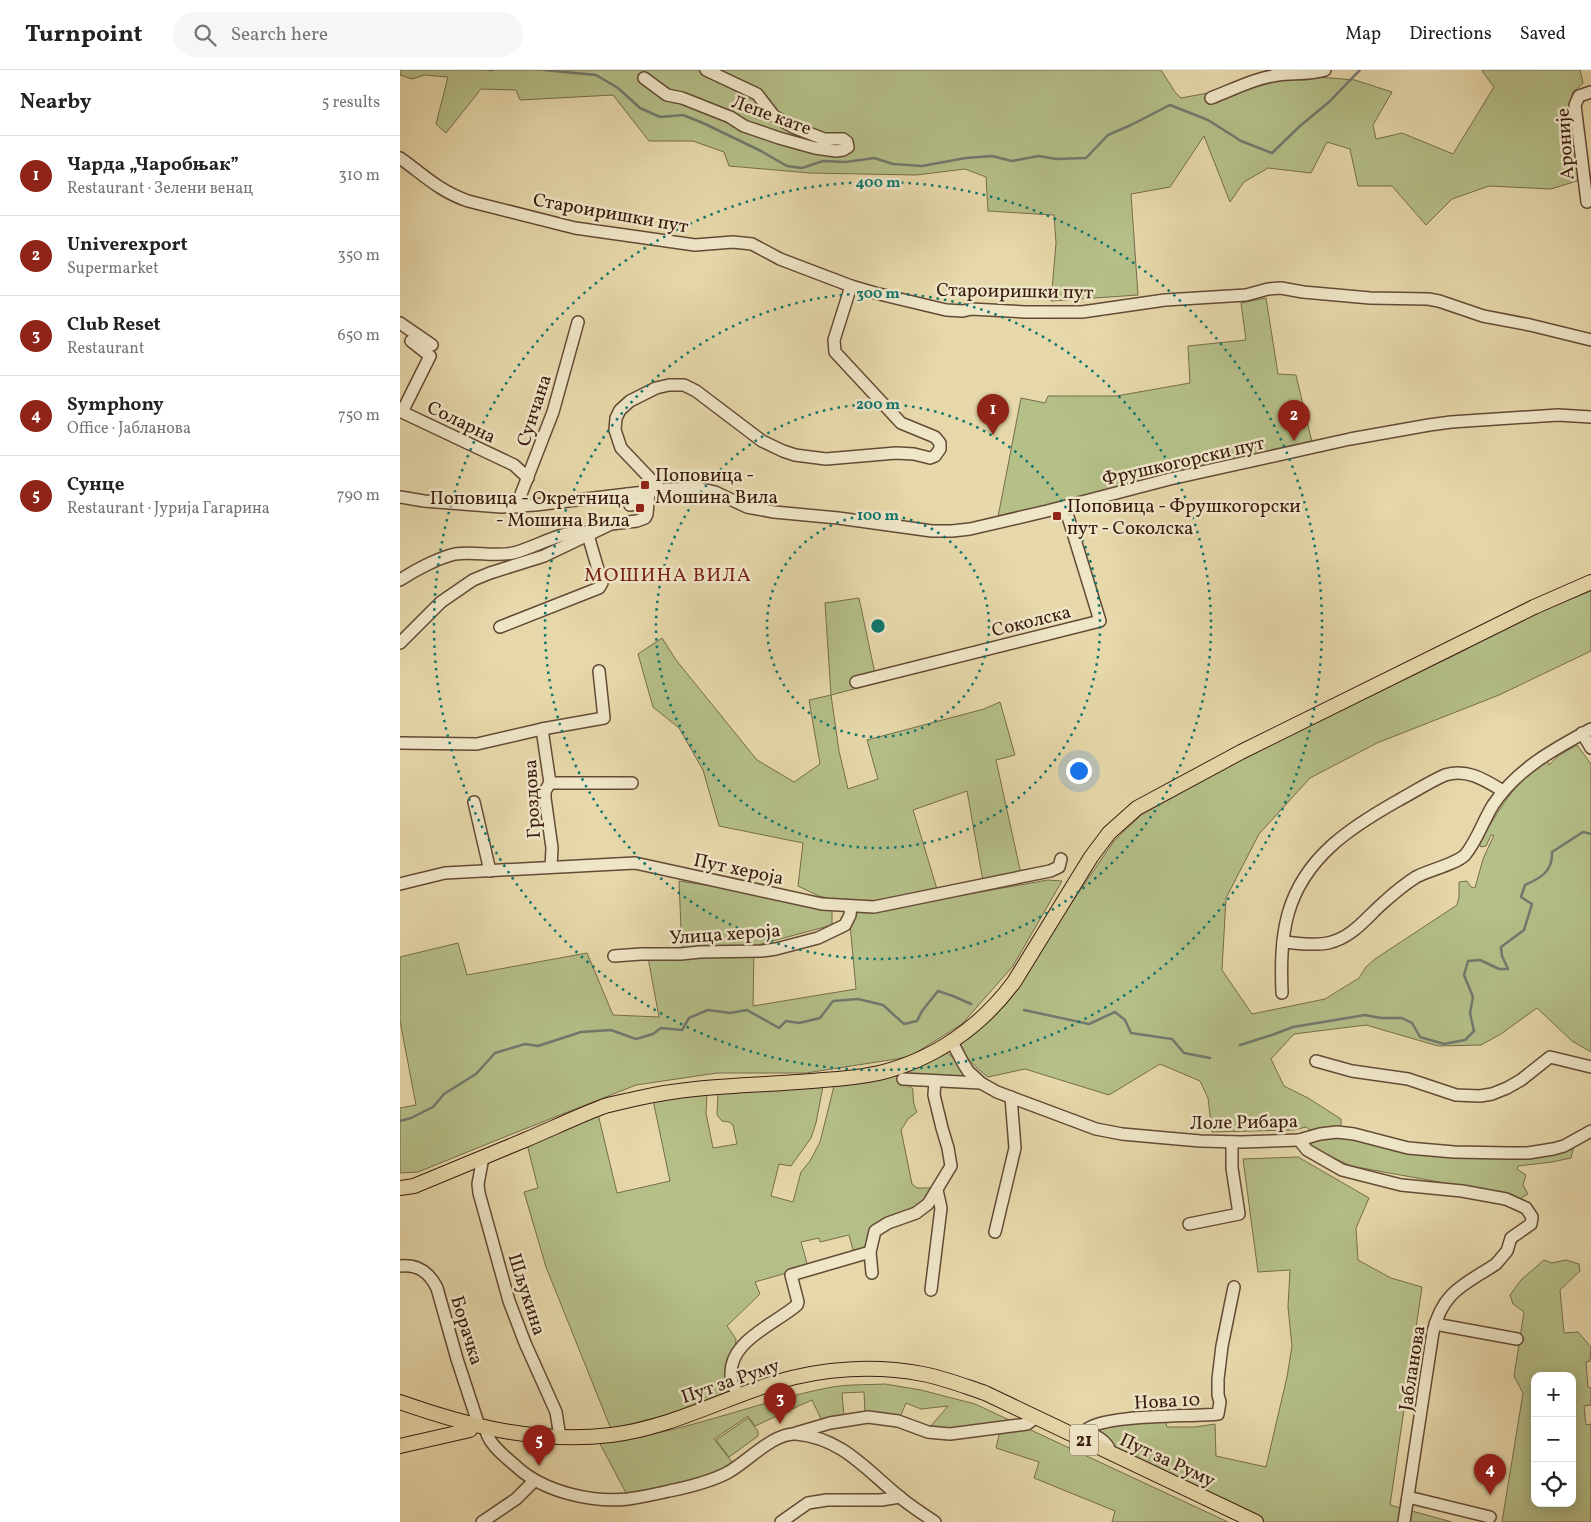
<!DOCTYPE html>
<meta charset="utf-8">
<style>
body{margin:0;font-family:Vollkorn,serif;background:#f6f6f6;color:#222}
.controls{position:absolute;right:15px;bottom:15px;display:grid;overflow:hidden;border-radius:10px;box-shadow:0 2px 12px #0003}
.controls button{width:45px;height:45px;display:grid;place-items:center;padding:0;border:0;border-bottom:1px solid #e0e0e0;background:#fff;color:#222;font:25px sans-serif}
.you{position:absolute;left:678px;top:700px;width:18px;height:18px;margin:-12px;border:4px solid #fff;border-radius:50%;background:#1a73e8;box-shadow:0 0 0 8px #1a73e833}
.badge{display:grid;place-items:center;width:32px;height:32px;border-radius:50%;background:#8f2418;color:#fff;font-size:16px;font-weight:700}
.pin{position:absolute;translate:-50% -41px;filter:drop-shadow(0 1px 2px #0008)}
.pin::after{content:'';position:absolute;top:26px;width:18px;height:15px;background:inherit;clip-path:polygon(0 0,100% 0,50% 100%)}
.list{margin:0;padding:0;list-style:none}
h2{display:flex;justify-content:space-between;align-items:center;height:65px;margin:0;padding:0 20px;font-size:21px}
h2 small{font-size:16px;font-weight:400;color:#767676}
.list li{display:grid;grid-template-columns:32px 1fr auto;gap:15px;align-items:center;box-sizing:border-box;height:80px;padding:0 20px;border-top:1px solid #e0e0e0}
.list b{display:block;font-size:19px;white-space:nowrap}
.list p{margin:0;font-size:16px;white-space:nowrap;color:#767676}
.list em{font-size:16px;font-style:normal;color:#767676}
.icon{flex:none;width:28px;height:28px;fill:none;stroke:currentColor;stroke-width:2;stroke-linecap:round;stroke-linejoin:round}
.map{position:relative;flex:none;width:1191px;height:1452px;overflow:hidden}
header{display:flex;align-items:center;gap:30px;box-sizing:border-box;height:70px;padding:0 25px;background:#fff;border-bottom:1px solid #e0e0e0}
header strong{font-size:24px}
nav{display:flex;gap:28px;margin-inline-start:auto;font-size:18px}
.search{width:350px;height:45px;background:#f6f6f6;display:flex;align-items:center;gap:12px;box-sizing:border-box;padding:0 18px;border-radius:28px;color:#767676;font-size:19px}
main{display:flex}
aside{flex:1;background:#fff}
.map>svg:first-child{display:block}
</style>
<header>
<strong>Turnpoint</strong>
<div class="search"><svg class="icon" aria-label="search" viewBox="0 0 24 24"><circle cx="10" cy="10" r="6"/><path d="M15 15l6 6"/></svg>Search here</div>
<nav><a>Map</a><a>Directions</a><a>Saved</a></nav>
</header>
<main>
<aside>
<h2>Nearby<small>5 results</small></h2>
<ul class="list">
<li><span class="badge">1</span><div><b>Чарда „Чаробњак”</b><p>Restaurant · Зелени венац</p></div><em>310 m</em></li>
<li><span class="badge">2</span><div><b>Univerexport</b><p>Supermarket</p></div><em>350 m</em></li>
<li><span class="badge">3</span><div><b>Club Reset</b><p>Restaurant</p></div><em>650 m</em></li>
<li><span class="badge">4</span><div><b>Symphony</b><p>Office · Јабланова</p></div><em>750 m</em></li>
<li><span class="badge">5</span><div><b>Сунце</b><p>Restaurant · Јурија Гагарина</p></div><em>790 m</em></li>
</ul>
</aside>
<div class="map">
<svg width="1191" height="1452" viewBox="0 0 1191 1452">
<rect width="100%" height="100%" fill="#e6d8aa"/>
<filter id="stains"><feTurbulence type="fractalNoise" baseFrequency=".004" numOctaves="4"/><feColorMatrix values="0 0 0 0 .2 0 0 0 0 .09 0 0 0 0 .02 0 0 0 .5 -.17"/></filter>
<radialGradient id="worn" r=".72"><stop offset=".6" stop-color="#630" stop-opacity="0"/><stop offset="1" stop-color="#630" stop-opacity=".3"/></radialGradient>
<!-- green -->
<g fill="#b5bf88" stroke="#776c4c" fill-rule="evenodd">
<path d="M0,0H761L775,22L781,28L808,23L861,7L866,0H902L905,6L955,10L992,22L973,55L976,69L1002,63L1053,84L1094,17L1082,1L1083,0H1180L1183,13L1172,23L1180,110L1151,119L1089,116L1052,129L1026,155L992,116H958L950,79L927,72L911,103L868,98L844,112L830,132L804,66L770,117L731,124L738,225L651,231L656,173L654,145L588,141L586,107L565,99L516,105L410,103L329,96L324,82L293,71H249L213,25L120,30L116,20L81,19L46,63L36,54L48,7L25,5L12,9L0,5Z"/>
<path d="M866,228L878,304L896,305L912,372L598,447L621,328L645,333L648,326H716L790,313L788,276L846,270L841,233Z"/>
<path d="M1191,521V581L1099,625L977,673L910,708L859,764L826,828L822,900L852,944L925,929L959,908L966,897L975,889L1057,835L1059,827V812L1067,811L1071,817L1075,818L1083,789L1094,765H1091L1086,776L1081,777L1079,773C1099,740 1114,712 1147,690L1149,695L1158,686L1177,675L1191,694V982L1172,971L1137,938L1101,964L1081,975L1038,976L966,955L894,964L871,989L884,1016L908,1028L941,1049V1057L911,1061L906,1057L894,1060L812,1062L808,1028L800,1011L760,994L709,1025L625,999L588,1007C576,998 566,988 559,974L654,858L714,771L741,745L844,688L1061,582L1136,543Z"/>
<path d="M459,528L477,613L431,625L439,681L448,719L478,709L467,670L584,639L600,632L615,685L596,690L621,804L583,811L567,721L513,740L540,829L648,810L662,811L613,896L562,954L509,987L406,1003H317L236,1015L107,1066L18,1102L0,1103V1038L16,1035L0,951V887L58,873L67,905L187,883L213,945L259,947L247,882L282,883L279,811L393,829L432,841V855L354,876L353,936L456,919L448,833L419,826L398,816L403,773L319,756L303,700L279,658L253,637L238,584L262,568L276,590L357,690L394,712L420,694L409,630L431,625L425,533Z"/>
<path d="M547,983C556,989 565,999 567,1009H510L509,1016L513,1019C513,1027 513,1035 517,1042L508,1049L501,1060L512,1114L517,1118H534L525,1132L514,1139L486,1150L465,1180L454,1184L449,1165L420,1172L419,1168L401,1172L408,1197L355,1212L360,1224L327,1256L336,1269L331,1325L266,1345L211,1359L146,1197L124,1122L138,1118L127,1074L198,1044L217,1123L270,1111L253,1030L307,1023L306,1043L313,1078L337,1074L333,1055L329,1052L322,1051L317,1045L318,1022L423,1016L416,1053L411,1068L391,1096L379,1094L371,1126L393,1132L401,1102L410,1091L420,1072L434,1016L539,984Z"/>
<path d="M945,1067L1021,1084L1054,1088H1084L1174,1076L1171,1088L1152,1092L1118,1096L1117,1099L1126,1105L1123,1115L1128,1124L1118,1130L1099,1123L951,1096L913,1078L908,1073L921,1068Z"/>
<path d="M898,1087L969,1128L956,1158L958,1190L991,1208L1022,1217L990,1435L1052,1452H860L687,1370L690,1364L710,1356L765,1350L767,1357H795L815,1354L816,1386L866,1397L887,1307L892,1276L888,1237L890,1200L858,1202L843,1089Z"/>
<path d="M1144,1190L1152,1193L1166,1190L1179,1194L1180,1201L1160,1220L1164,1263L1178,1262L1191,1277L1190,1291L1186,1292L1188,1317L1191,1318V1335L1184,1336L1186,1355L1191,1354V1452H1102L1123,1323L1114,1306L1124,1242L1113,1234L1110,1225L1121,1210ZM1135,1306H1172V1433H1135Z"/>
<path d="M485,1314L521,1320L575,1334L828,1452H712L715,1441L634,1408L639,1392L596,1378L600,1361L549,1360L530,1357L548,1336L521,1339L506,1333L500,1347L465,1343L464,1322L442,1323L444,1346L421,1349L412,1330L355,1356L348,1346L314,1369L333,1393C308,1412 257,1419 226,1423L199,1372C277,1366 351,1333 427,1318C446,1314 466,1315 485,1314Z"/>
<path d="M348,1348L358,1361V1366L329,1387L316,1370Z"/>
</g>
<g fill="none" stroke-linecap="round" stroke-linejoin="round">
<!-- stream -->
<g stroke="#71796f" stroke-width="2.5">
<path d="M88,0H93"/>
<path d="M144,0L196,5L218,18L240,38L260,47L283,45L303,53L361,81L387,96L402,98L423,91L446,92L474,88L493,94L522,96L566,88L592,86L612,91L639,86L656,89L686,88L708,65L731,55L770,35L808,50L841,71L872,83L900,56L929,32L960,0"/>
<path d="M624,940L689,954L715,942L725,950L731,963L772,969L784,983L810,988"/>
<path d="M840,975L872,965L893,957L965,945L981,948H1002L1012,953L1020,967L1044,974L1065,970L1074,961L1070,943L1073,927L1064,905L1068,891L1080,890L1099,899H1108L1102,886L1101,877L1124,860L1132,834L1121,827L1125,815C1141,808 1153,801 1152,782L1183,762L1191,764"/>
<path d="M0,1051L11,1048L33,1037L44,1024L76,1004L95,983L125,974L138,976L181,962L211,960L236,969L253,964L261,958L282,960L289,948L308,940L330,943L347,940L379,958L386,951L399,953L420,948L433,931L458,929L483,935L504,954L517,951L522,941L538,921L553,926L571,934"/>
</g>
<defs>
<g id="minor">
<path d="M244,8L267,25L282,28L330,47L344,56L379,68L415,78L436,81L443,80L448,77L447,72L443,69H424L393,57L374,46L357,24L306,0"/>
<path d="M811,28C832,20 855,8 878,5C894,3 909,5 925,0"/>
<path d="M0,88C24,105 39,121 68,131L175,158L295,175L333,172L352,174L380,189L451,216L475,223L546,240L563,241L571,239L625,242H682L765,230L846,225L868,219L881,218L903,222L970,228L1028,229L1039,231L1083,246L1130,255L1191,270"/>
<path d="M1187,132L1175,35L1179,26L1191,22"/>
<path d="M0,253L32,275"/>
<path d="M11,271L30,286L2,342L114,395L128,408"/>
<path d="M261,420L221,378L215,360L216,348L220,340L230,331L256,318L269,315H284L296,321L362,371L383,381L395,385L426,389L496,383L514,384L530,388L535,386L540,379V373L535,367L501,353L435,282L434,270L451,216"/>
<path d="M227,424L230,435L248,432"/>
<path d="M0,427L24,431L101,437L135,435L270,419L298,418L315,422L347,437L374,442L438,448L532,461H552L570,459L647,441L770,409L950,369L1029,355L1051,352L1158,345L1191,347"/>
<path d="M116,437L153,342L178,252"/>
<path d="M0,510C15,500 38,488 55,484C74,481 94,487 113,483C135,478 167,457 190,463"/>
<path d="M100,557L199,518L202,513L188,465"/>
<path d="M0,573L41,532L73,510L90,503L144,486L211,454L237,451L245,448L247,444L249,422"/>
<path d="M456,612L700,551L665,437"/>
<path d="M142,659L204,648L199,601"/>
<path d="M1182,663L1191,678"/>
<path d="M0,673L77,674L142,659L150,713L145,721V728L152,778L151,797"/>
<path d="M150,713H232"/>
<path d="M74,732L90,801"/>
<path d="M0,814L45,803L235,793L422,834L474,837L650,801L659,797L661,789"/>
<path d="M883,872C897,873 914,876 928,873C952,868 966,848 983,833C993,824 1005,814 1016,807C1029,800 1056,794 1065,785C1077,771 1083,751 1093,735C1117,699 1154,679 1191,659"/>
<path d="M214,886L241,884H281L300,882L362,881L376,879L418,868L445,855L450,845L451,836"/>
<path d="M882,923C881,896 881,870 888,844C904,787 951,757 999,730C1014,722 1029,712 1045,705C1067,698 1085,710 1103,721"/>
<path d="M552,972L563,993L568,1001L581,1013L597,1022L696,1059L722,1064L800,1071L841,1072L899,1070L920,1064L937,1062L954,1064L1008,1078L1054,1082L1109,1083H1128L1153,1079L1164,1076L1191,1061"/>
<path d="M916,991L952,1001L1008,1009L1056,1025L1080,1026L1092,1024L1107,1018L1121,1010L1150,987L1191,997"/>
<path d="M503,1009L581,1013"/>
<path d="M899,1070L907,1080L942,1100L1001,1115L1062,1121L1106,1129L1126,1138L1132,1147L1131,1154L1111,1168L1107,1181L1096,1194C1064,1215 1043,1221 1033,1262L1004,1452"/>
<path d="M83,1087L78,1114L79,1123L109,1231L125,1273L156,1342L160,1367"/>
<path d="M789,1154L839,1144L832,1098V1072"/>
<path d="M595,1162L615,1078L611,1027"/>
<path d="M0,1196C18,1194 29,1202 37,1218L57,1289L79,1356"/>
<path d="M472,1203L470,1182L475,1161L488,1153L516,1143L528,1134L551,1096L548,1078L542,1058L534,1025L535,1011"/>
<path d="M531,1220L541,1138L537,1120"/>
<path d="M1035,1254L1117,1269"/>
<path d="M339,1326C337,1322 333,1317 332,1312C323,1273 374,1255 397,1235L398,1232L391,1205L470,1182"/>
<path d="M86,1358C85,1372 108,1389 118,1398C145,1422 193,1433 228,1429C242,1427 256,1424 269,1421C289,1417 309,1412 327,1403C346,1393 374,1362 396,1364C443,1368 467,1401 501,1428C512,1437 523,1444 535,1452"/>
<path d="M396,1363L430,1353L468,1347L498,1351L528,1362L538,1363L550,1364L627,1354L637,1347"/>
<path d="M710,1383C709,1371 695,1366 686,1360C703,1344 791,1347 818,1344L820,1332L818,1325V1309L822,1276L834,1217"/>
<path d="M1008,1427L1090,1447"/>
<path d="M82,1452L116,1429L134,1411"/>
<path d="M381,1452L408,1433L427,1430H481L500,1427"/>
</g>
<g id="major">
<path d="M0,1118L14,1116C51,1101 88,1085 125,1070C151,1059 176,1047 202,1037C214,1033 227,1031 239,1028C299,1014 362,1016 423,1010C441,1009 460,1007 479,1003C533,990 581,957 614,912L691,787L709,763L737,738L841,682L1134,537L1191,512"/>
<path d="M0,1332C68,1356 138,1374 211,1365C269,1358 322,1329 377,1312C423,1298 475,1295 523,1304C544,1308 564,1316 585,1323L856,1452"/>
<path d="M0,1376L70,1360L73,1355"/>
</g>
</defs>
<!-- minor casing -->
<use href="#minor" stroke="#644a36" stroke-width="14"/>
<!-- major casing -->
<use href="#major" stroke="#391a0f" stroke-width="16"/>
<!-- minor -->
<use href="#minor" stroke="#efe6c8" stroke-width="11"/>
<!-- major -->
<use href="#major" stroke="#e6d8aa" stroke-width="14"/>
</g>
<!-- distance rings -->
<g fill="none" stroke="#0f766e" stroke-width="2.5" stroke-dasharray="2.5 5">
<circle cx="478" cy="556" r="111"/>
<circle cx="478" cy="556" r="222"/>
<circle cx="478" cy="556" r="333"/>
<circle cx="478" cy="556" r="444"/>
</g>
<!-- markers -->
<g fill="#8f2418" stroke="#efe6c8" stroke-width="2">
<rect x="240" y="410" width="10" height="10" rx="2.5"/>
<rect x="235" y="433" width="10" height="10" rx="2.5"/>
<rect x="652" y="441" width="10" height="10" rx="2.5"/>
</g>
<g text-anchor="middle" stroke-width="5" stroke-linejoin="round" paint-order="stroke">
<!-- shield labels -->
<rect fill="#efe6c8" stroke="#705746" stroke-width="1" x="670" y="1354.5" width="28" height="31" rx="4"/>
<g font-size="18" font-weight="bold" fill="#391a0f">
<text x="684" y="1376">21</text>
</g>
<!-- street labels -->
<g font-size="19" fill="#391a0f" stroke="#efe6c8">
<text transform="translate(372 44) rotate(20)" y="7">Лепе кате</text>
<text transform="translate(1164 74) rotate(-94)" y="7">Ароније</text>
<text transform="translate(211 142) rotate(10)" y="7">Староиришки пут</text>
<text transform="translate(615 220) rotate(1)" y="7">Староиришки пут</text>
<text transform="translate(133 340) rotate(-72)" y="7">Сунчана</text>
<text transform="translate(62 351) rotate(26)" y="7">Соларна</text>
<text transform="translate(783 390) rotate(-13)" y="7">Фрушкогорски пут</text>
<text transform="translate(631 550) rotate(-14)" y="7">Соколска</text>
<text transform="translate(131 729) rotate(-93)" y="7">Гроздова</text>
<text transform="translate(339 798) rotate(12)" y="7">Пут хероја</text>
<text transform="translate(325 863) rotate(-4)" y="7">Улица хероја</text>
<text transform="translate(844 1051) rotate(-1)" y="7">Лоле Рибара</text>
<text transform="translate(128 1224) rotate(72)" y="7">Шљукина</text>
<text transform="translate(68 1260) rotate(73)" y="7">Борачка</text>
<text transform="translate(1011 1298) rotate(-81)" y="7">Јабланова</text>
<text transform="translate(330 1310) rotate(-19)" y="7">Пут за Руму</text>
<text transform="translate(767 1330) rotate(-3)" y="7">Нова 10</text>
<text transform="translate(768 1389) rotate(25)" y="7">Пут за Руму</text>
</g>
<!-- poi labels -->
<g font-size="19" fill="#391a0f" stroke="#efe6c8" text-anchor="start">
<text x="255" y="411">Поповица -<tspan x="255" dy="22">Мошина Вила</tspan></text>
<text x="230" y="434" text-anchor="end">Поповица - Окретница<tspan x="230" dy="22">- Мошина Вила</tspan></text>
<text x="667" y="442">Поповица - Фрушкогорски<tspan x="667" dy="22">пут - Соколска</tspan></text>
</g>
<!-- neighbourhood labels -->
<g font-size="20" letter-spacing="1" fill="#7a1f14" stroke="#efe6c8">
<text x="268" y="511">МОШИНА ВИЛА</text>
</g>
</g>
<circle cx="478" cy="556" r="8" fill="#0f766e" stroke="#efe6c8" stroke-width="2.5"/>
<g font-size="15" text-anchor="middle" font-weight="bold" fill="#0f766e" stroke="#efe6c8" stroke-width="5" stroke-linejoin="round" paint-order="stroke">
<text x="478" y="117">400 m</text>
<text x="478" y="228">300 m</text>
<text x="478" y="339">200 m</text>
<text x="478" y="450">100 m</text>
</g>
<rect width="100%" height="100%" filter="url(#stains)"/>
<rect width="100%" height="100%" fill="url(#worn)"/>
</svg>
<div class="controls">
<button>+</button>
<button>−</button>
<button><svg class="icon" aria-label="locate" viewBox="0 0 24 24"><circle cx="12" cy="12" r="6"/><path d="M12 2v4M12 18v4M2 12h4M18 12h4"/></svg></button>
</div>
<div class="you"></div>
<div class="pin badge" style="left:593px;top:365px">1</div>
<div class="pin badge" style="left:894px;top:371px">2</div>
<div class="pin badge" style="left:380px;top:1354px">3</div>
<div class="pin badge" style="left:1090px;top:1425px">4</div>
<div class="pin badge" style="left:139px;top:1396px">5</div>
</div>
</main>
